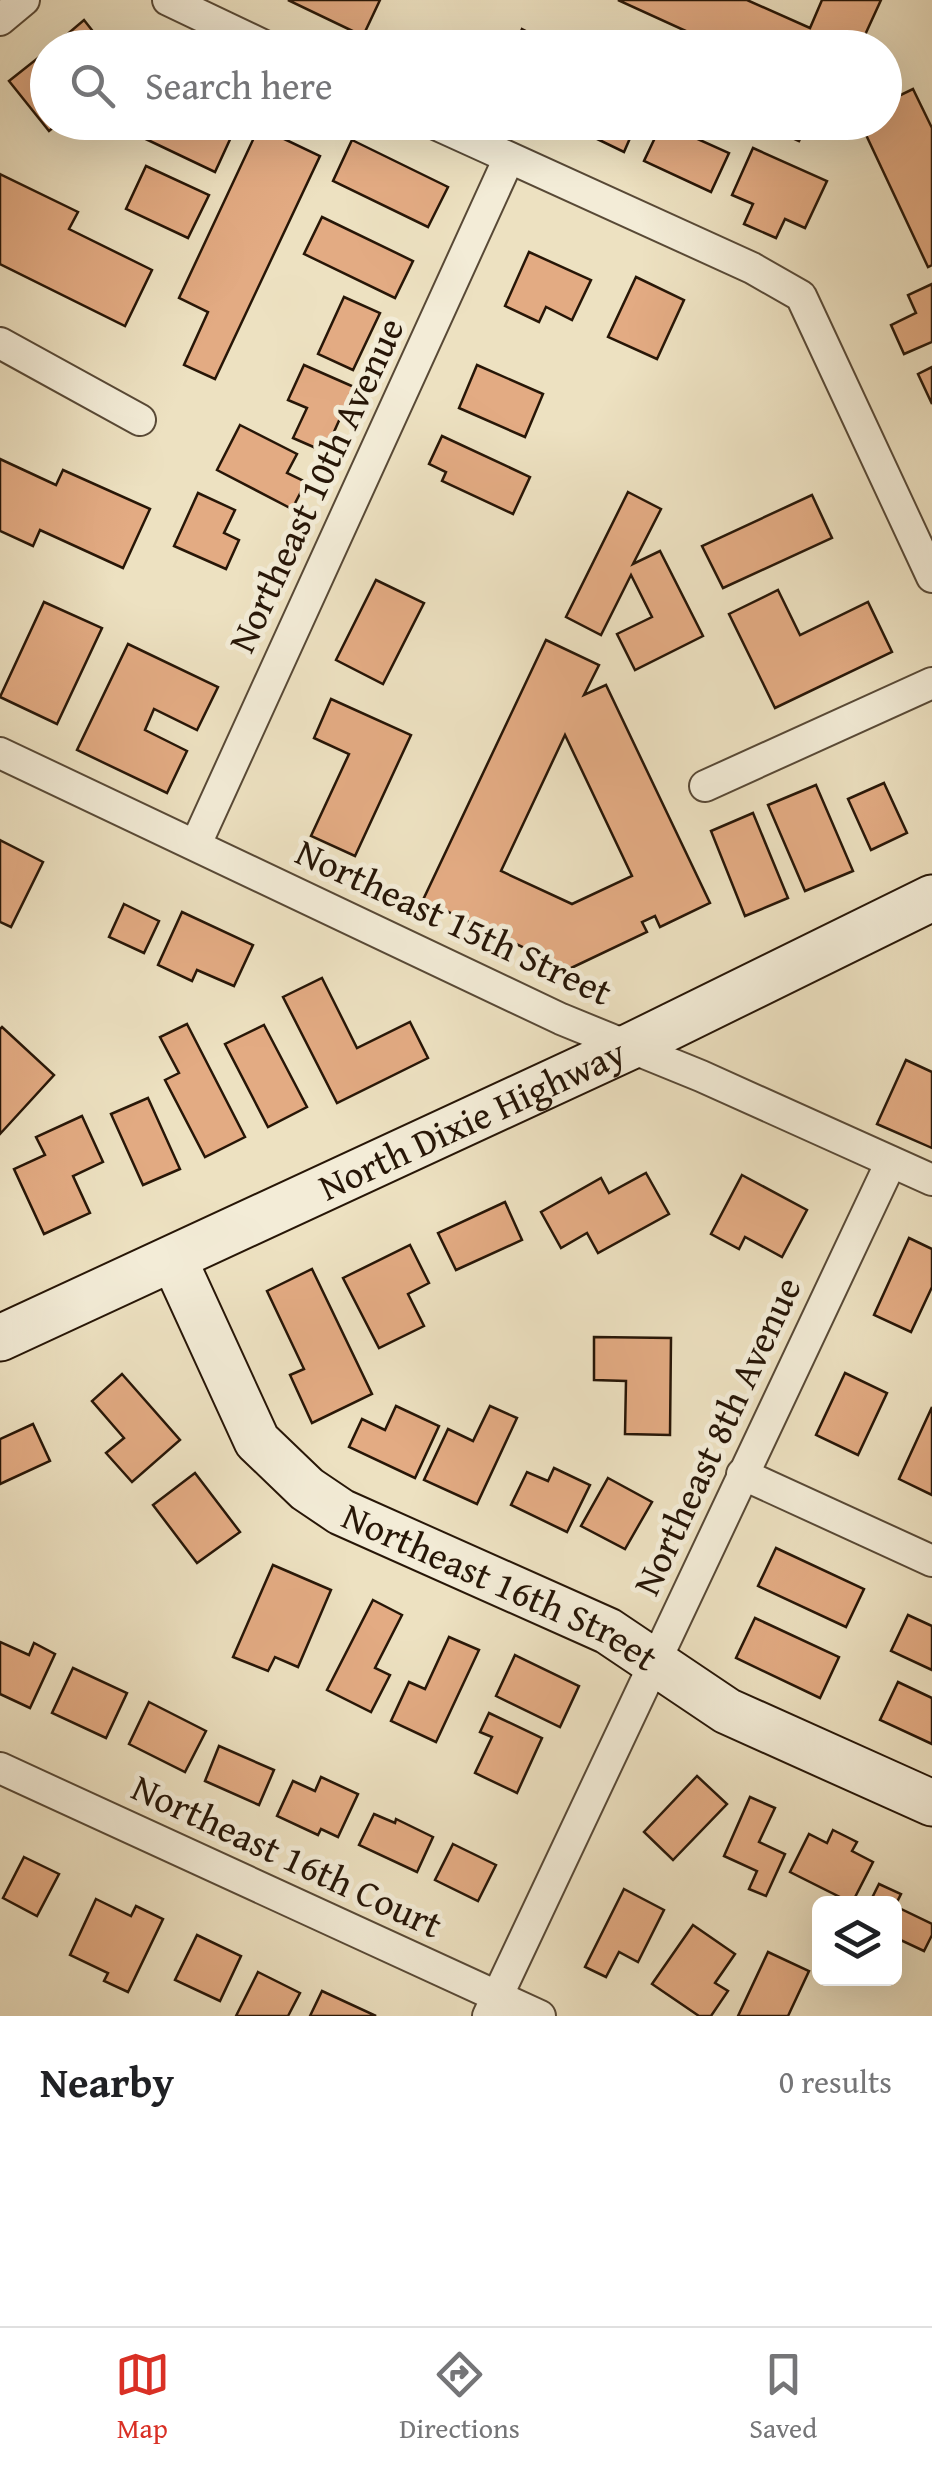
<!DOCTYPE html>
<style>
body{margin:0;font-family:"Gentium Book Plus",serif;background:#f2f2f2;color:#202124}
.controls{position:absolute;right:30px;bottom:30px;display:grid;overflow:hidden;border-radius:15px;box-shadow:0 10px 40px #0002}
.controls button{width:90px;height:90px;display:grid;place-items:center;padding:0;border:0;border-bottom:2px solid #e0e0e0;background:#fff;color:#202124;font:50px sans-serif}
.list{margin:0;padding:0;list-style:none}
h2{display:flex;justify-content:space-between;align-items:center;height:130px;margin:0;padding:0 40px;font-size:42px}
h2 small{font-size:32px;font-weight:400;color:#757577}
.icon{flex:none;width:55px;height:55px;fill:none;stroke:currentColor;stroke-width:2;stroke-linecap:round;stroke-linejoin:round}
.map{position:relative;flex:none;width:932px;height:2016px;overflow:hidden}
.search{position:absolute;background:#fff;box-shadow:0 10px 40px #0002;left:30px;right:30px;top:30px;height:110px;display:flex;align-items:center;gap:25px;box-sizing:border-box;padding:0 35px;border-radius:55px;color:#757577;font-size:38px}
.sheet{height:310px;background:#fff}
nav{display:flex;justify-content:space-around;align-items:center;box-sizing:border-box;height:140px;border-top:2px solid #e0e0e0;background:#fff;font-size:28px;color:#757577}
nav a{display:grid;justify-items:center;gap:5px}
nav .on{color:#d93025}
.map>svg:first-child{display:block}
</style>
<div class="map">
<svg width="932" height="2016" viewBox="0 0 932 2016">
<rect width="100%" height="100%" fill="#ede1c1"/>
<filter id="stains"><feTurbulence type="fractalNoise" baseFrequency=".002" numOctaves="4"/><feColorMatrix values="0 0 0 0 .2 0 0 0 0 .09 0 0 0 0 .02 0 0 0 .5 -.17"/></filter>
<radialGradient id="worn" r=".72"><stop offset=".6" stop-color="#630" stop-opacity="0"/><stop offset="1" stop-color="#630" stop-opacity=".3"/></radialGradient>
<!-- building -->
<g fill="#e3ab83" stroke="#271607" stroke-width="2.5" fill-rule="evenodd">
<path d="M288,0H380L363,36Z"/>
<path d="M618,0H747L810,28L822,0H881L859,48H723Z"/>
<path d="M84,20L106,48H51Z"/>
<path d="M522,29L559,48H514Z"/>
<path d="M48,50V122H60L49,131L9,81Z"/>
<path d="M913,89L932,128V265L928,267L860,122H884V103Z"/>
<path d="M110,122H238L215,172Z"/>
<path d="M562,122H637L624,152Z"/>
<path d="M757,122H808L799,141Z"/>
<path d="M662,123L729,153L711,192L644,161Z"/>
<path d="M259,127L320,156L215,379L184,365L208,312L179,298Z"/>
<path d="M352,140L448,187L428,227L333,181Z"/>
<path d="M753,148L827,181L805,228L785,219L776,238L744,224L753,204L732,195Z"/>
<path d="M146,166L209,195L188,238L126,209Z"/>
<path d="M0,174L78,212L69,229L152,270L125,326L0,264Z"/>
<path d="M322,217L413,261L395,298L304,254Z"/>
<path d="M529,252L591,280L572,320L546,307L539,322L505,306Z"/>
<path d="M636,277L684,300L657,359L608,337Z"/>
<path d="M932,284V342L904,354L891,325L916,313L908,295Z"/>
<path d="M344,297L380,313L353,370L318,354Z"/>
<path d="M304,365L354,387L325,452L293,438L307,408L288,400Z"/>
<path d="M477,365L543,394L525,437L459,408Z"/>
<path d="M932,367V404L918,374Z"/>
<path d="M240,425L297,454L287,473L306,482L292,509L217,470Z"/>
<path d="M442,436L530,477L513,514L442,481L446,472L429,464Z"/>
<path d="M0,459L56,485L63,470L150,509L123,568L40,530L33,546L0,531Z"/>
<path d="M628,492L661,509L633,564L660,551L703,636L635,670L617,634L652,617L631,575L601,635L566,617Z"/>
<path d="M198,493L235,510L224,533L239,540L226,569L174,546Z"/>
<path d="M812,495L832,538L723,588L702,546Z"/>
<path d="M376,580L424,603L383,684L336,660Z"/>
<path d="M778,590L800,635L868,602L892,652L775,708L729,614Z"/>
<path d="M44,602L102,628L57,724L0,697Z"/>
<path d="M546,640L599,665L584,695L606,685L710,903L660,927L655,916L642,922L647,932L569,969L423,900ZM565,735L632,876L572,904L501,871Z"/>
<path d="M128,644L218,687L197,730L154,709L145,730L187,751L167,793L77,750Z"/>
<path d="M331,699L411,735L355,856L311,836L349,754L314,738Z"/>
<path d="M884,783L907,833L871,850L848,799Z"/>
<path d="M816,785L853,871L805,891L768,805Z"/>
<path d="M753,813L788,898L745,916L711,831Z"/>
<path d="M0,840L43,862L11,927L0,922Z"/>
<path d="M124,904L159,921L144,953L109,937Z"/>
<path d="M182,912L253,945L234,986L197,970L192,981L158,965Z"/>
<path d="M322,978L357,1048L410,1022L428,1058L337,1103L283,997Z"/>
<path d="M187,1024L245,1137L205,1157L165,1080L179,1073L160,1037Z"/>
<path d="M264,1025L307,1107L268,1127L225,1044Z"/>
<path d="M2,1027L54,1075L0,1134V1029Z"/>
<path d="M906,1060L932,1072V1148L877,1124Z"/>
<path d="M148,1098L180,1169L143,1185L111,1114Z"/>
<path d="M82,1116L103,1162L73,1176L90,1213L44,1234L14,1169L45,1155L36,1137Z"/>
<path d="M646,1173L669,1214L598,1253L587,1233L561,1248L541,1212L601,1178L609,1193Z"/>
<path d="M742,1175L807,1210L782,1257L745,1237L739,1249L711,1234Z"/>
<path d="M505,1202L522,1240L456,1270L438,1233Z"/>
<path d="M909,1238L932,1249V1287L911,1332L874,1315Z"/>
<path d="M410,1245L429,1283L408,1294L424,1326L379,1348L343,1278Z"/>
<path d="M312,1269L372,1394L312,1423L290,1375L304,1369L267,1291Z"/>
<path d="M594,1337L671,1338L670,1435L625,1434L626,1381L594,1380Z"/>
<path d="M845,1373L887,1393L858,1455L816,1435Z"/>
<path d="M122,1374L180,1440L132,1482L106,1453L124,1438L92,1401Z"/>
<path d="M396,1406L439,1426L415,1478L349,1447L362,1419L385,1430Z"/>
<path d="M490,1406L517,1418L477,1504L424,1480L448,1429L473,1441Z"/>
<path d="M932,1407V1495L899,1479Z"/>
<path d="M33,1424L50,1461L0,1484V1439Z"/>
<path d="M554,1468L590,1485L567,1532L511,1505L527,1472L548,1481Z"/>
<path d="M195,1473L240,1532L197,1563L153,1505Z"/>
<path d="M608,1478L652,1502L625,1549L581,1526Z"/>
<path d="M776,1548L864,1589L846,1627L758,1586Z"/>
<path d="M273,1565L331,1590L298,1667L275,1657L268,1671L233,1657Z"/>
<path d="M373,1600L402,1615L375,1668L390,1675L371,1712L327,1690Z"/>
<path d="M908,1615L932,1626V1670L891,1651Z"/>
<path d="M755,1618L839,1657L820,1698L736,1658Z"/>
<path d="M449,1637L479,1650L436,1742L391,1721L409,1682L425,1689Z"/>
<path d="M0,1642L29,1655L34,1643L55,1654L30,1708L0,1694Z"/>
<path d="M515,1655L579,1686L560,1727L496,1696Z"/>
<path d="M73,1668L127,1693L106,1738L52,1713Z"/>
<path d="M898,1682L932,1698V1744L880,1720Z"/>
<path d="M149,1702L206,1731L185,1772L129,1744Z"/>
<path d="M489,1713L542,1738L517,1793L475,1773L492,1737L480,1732Z"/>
<path d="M219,1746L274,1770L259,1805L205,1781Z"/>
<path d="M697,1776L727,1804L673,1860L644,1832Z"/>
<path d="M321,1777L358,1794L338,1837L321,1829L318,1835L277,1816L293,1781L315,1791Z"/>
<path d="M750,1797L775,1808L759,1842L785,1854L766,1896L749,1889L757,1871L724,1856Z"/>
<path d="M374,1814L395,1823L396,1819L433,1837L417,1872L359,1845Z"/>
<path d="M833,1830L857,1842L852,1851L873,1862L852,1903L790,1872L809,1834L827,1843Z"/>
<path d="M453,1844L496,1865L478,1901L435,1880Z"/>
<path d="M24,1857L59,1874L37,1916L3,1898Z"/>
<path d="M879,1884L901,1894L895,1906L932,1924V1935L924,1951L894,1937V1904H869Z"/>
<path d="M624,1889L664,1910L638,1962L619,1952L606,1977L585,1967Z"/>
<path d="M96,1899L131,1916L136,1906L163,1919L128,1992L104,1981L108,1973L70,1955Z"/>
<path d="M693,1925L735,1954L715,1983L728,1991L711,2016H699L652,1984Z"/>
<path d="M197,1935L241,1956L220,2001L175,1980Z"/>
<path d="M768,1952L809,1971L788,2016H738Z"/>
<path d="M258,1972L300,1993L288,2016H236Z"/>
<path d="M322,1991L376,2016H310Z"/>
</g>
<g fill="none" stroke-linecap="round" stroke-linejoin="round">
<defs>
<g id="street">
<path d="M168,0L269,48"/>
<path d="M0,20L24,0"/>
<path d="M431,122L752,268L801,296L932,577"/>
<path d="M0,343L140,420"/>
<path d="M0,753L561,1019L701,1076L932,1180"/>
<path d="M705,786L932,683"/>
<path d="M196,844L509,158"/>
<path d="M742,1474L932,1561"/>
<path d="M0,1768L540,2016"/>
<path d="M488,2016L891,1162"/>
</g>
<g id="secondary">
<path id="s1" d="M174,1260L257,1441L307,1489L341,1512L608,1631L727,1711L932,1803"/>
<path id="s2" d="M0,1338L629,1047L932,898"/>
</g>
</defs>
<!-- street casing -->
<use href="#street" stroke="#584936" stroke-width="34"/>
<!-- secondary casing -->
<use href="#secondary" stroke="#271607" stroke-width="49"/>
<!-- street -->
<use href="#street" stroke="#f3ecd7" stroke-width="30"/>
<!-- secondary -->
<use href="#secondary" stroke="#f3ecd7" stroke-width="45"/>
</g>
<g text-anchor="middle" stroke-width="10" stroke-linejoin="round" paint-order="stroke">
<!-- street labels -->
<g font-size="38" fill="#271607" stroke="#f3ecd7">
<text transform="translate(316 485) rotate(-65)" y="13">Northeast 10th Avenue</text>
<text transform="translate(454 922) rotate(25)" y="13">Northeast 15th Street</text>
<text dy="13" stroke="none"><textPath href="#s2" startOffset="520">North Dixie Highway</textPath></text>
<text transform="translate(717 1436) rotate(-65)" y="13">Northeast 8th Avenue</text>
<text dy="13" stroke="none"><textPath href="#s1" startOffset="485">Northeast 16th Street</textPath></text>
<text transform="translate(287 1856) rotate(25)" y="13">Northeast 16th Court</text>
</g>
</g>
<rect width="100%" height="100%" filter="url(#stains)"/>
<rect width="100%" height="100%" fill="url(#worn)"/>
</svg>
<div class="controls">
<button><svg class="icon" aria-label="layers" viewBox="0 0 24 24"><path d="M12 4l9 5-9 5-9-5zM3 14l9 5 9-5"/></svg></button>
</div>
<div class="search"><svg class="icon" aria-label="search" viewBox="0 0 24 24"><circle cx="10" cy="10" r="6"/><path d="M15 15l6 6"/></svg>Search here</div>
</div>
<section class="sheet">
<h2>Nearby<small>0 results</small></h2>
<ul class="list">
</ul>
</section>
<nav>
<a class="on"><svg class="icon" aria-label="map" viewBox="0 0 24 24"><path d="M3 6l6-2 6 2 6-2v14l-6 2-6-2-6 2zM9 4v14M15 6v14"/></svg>Map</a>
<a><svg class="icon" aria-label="directions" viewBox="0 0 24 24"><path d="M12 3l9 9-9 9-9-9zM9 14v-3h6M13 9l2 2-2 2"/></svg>Directions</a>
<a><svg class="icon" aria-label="saved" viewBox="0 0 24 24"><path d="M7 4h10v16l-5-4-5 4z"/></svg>Saved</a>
</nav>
